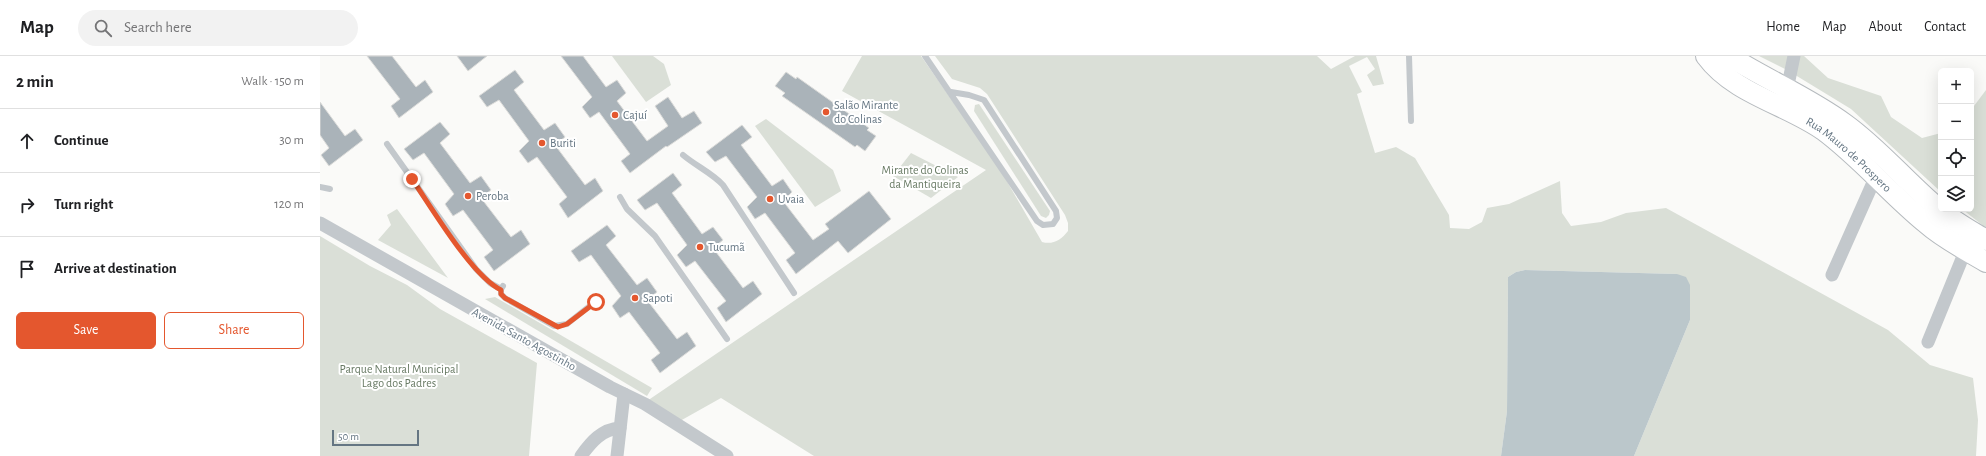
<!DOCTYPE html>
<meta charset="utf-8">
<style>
body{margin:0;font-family:"Alegreya Sans",sans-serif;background:#f2f2f2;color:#202124}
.controls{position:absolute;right:12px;top:12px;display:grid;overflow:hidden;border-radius:6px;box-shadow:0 4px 16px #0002}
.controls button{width:36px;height:36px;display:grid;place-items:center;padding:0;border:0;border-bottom:1px solid #e0e0e0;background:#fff;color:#202124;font:20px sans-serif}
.scale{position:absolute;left:12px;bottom:10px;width:87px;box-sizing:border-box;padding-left:4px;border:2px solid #657683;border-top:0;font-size:11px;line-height:14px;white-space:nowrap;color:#657683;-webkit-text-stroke:3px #fff;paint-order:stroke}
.stop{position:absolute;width:12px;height:12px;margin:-9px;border:3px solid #e4572e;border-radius:50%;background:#fff}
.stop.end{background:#e4572e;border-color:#fff;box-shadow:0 1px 4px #0008}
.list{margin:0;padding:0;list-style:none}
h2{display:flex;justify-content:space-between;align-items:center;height:52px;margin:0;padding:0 16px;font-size:17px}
h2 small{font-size:13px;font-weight:400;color:#757577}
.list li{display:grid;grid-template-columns:26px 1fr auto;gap:12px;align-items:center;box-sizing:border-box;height:64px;padding:0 16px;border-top:1px solid #e0e0e0}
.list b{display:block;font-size:15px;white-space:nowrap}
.list em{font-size:13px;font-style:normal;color:#757577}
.actions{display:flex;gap:8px;padding:12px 16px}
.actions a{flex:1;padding:9px 0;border:1px solid #e4572e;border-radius:6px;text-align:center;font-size:14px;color:#e4572e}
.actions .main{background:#e4572e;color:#fff}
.icon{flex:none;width:22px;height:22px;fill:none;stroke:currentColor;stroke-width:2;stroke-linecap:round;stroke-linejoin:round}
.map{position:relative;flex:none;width:1666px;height:400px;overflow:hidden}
header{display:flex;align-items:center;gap:24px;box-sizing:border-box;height:56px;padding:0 20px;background:#fff;border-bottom:1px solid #e0e0e0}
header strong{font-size:19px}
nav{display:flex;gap:22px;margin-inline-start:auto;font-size:14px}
.search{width:280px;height:36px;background:#f2f2f2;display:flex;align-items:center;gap:10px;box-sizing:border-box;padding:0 14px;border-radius:22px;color:#757577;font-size:15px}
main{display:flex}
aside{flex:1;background:#fff}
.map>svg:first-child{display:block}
</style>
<header>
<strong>Map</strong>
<div class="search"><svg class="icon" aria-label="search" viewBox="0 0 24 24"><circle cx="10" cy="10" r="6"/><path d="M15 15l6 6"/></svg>Search here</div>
<nav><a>Home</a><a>Map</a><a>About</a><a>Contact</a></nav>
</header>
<main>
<aside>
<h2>2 min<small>Walk · 150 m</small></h2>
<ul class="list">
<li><svg class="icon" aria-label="ahead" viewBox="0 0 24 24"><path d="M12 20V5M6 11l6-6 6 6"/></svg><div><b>Continue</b></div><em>30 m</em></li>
<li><svg class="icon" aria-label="right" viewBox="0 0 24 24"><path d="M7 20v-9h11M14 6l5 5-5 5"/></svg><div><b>Turn right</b></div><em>120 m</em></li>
<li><svg class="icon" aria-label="arrive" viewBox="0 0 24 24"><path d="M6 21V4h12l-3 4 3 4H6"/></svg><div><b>Arrive at destination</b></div></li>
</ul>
<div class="actions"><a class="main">Save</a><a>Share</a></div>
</aside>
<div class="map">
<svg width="1666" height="400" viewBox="0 0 1666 400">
<rect width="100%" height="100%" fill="#fafaf8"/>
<!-- green -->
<g fill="#dadfd7">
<path d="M292,0H333L344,8L351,29L326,46Z"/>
<path d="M542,0H601L678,110L722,186C733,189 741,184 748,175V167L745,159L667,38L660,32L632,23L615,0H997L1011,13L1035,0H1056L1064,28L1053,30L1047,19L1055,13L1047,1L1029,10L1042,36L1037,38L1055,97L1076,91L1095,102L1129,159L1130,172L1149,173L1162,166L1167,152L1189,148L1240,125L1242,157L1251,170L1281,166L1306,157L1346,152L1568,274L1610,309L1653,322L1658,364L1656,400H1314L1370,264L1357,218L1205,214L1196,216L1188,221L1187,355L1181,400H494L401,342L360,365L327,345L666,114L522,35Z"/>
<path d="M1439,0H1484L1508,22L1561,40L1571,61L1602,82L1621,77V136L1531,53L1467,14Z"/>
<path d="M1666,34V172L1642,153H1651V54Z"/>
<path d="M659,48L730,155L729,159L726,162L721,160L654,55L655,49Z"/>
<path d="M446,63L513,114L521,135L495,151L435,70Z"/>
<path d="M591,97L638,121L611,142L573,120Z"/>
<path d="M77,153L128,222L58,184L71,169L67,159Z"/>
<path d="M0,180L50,210L87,229L120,253L217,307L209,400H0Z"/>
<path d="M175,241L332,332L327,340L165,243Z"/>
</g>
<!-- water -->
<path fill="#bbc7cb" d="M1205,214L1357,218L1366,221L1370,229V264L1314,400H1181L1187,355L1188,221L1196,216Z"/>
<!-- building -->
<g fill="#aab3b9" stroke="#dcdcda">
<path d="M47,0H72L96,31L105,24L113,36L79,62L71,50L80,43Z"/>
<path d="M137,0H167L148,15Z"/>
<path d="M241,0H263L286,31L297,24L306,37L297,45L327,85L348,70L335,50L348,41L362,62L374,55L382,67L347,91L346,90L310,117L301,105L310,98L279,56L270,62L262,51L272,41Z"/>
<path d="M195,14L204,26L194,34L224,74L235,67L245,81L235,89L265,129L275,122L283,135L248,162L239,148L247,141L217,101L208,107L199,95L209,85L179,44L167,51L159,40Z"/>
<path d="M466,16L476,23L477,21L549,72L547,74L556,80L545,95L537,89L535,91L462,40L465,37L455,30Z"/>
<path d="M0,46L25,80L35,73L43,84L9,110L1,99L9,92L0,79Z"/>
<path d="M120,66L130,78L120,87L150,127L161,120L171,134L161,142L191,181L201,174L210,188L174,215L164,201L173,194L143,154L133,160L125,148L134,138L104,97L93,104L84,93Z"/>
<path d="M422,69L432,81L421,89L452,130L463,123L472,136L463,145L493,184L509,173L505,168L549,135L571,163L528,197L518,185L476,218L466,204L475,197L445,157L435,163L427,151L437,141L406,100L395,106L386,96Z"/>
<path d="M353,117L362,129L352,137L382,178L393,171L403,184L393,192L423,232L433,225L442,238L406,266L397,252L406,245L375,205L366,211L357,199L367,189L337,147L325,154L317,144Z"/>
<path d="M287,169L296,180L286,189L317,229L327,222L337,236L327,244L357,283L367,276L376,290L340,317L331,304L340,297L309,256L300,262L292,250L301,240L271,199L259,206L251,195Z"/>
</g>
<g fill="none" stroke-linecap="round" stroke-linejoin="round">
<defs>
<g id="primary">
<path id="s1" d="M1386,0C1414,38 1466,48 1503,74C1541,102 1571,139 1607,168C1624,183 1646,194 1666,206"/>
<path d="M1409,0C1447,24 1490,42 1525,68C1557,91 1583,122 1613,148C1629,163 1648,173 1666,184"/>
</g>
</defs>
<!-- primary casing -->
<use href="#primary" stroke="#b5babe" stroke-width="22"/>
<!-- service -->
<g stroke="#c3c8cc" stroke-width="6">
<path d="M605,0L717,165L723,169L733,168L737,162L736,155L664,44L649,39L631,36"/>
<path d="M1089,0L1091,65"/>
<path d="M67,88L156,213L170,227L181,233"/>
<path d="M363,99C376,110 392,117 403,129L474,237"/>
<path d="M0,131L10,133"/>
<path d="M300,141L307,153L335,180L407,283"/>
<path d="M183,230L181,233V238L185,242L234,270L247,268L276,245"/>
</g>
<!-- minor -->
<g stroke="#c3c8cc" stroke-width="13">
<path d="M1467,34L1474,0"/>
<path d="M0,167L290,331L325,348L407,400"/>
<path d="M1512,219L1556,120"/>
<path d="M1608,286L1646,193"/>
<path d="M261,400C271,386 282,373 300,372"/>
<path d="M297,400L304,338"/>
</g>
<!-- primary -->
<use href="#primary" stroke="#fff" stroke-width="20"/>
</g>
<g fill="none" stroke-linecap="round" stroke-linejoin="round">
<!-- route -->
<path stroke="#e4572e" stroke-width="5" d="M92,123C112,152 151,219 181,234V238L185,242L238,271L247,268L276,246"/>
</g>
<!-- markers -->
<g fill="#e4572e" stroke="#fff" stroke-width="1.5">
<circle cx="506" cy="56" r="4"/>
<circle cx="295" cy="59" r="4"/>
<circle cx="222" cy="87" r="4"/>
<circle cx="148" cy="140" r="4"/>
<circle cx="450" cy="143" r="4"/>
<circle cx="380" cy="191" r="4"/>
<circle cx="315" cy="242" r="4"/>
</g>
<g text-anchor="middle" stroke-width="4" stroke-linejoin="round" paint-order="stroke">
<!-- poi labels -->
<g font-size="12" fill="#657683" stroke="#fff" text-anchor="start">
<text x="514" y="53">Salão Mirante<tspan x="514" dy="14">do Colinas</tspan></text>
<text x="303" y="63">Cajuí</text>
<text x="230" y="91">Buriti</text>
<text x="156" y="144">Peroba</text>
<text x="458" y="147">Uvaia</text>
<text x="388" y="195">Tucumã</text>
<text x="323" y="246">Sapoti</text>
</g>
<!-- street labels -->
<g font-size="12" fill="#657683" stroke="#fff">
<text dy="4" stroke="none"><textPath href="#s1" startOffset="175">Rua Mauro de Prospero</textPath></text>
<text transform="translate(204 283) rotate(29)" y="4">Avenida Santo Agostinho</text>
</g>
<!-- park labels -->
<g font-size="12" fill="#687a64" stroke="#fff">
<text x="605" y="118">Mirante do Colinas<tspan x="605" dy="14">da Mantiqueira</tspan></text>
<text x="79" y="317">Parque Natural Municipal<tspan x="79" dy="14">Lago dos Padres</tspan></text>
</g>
</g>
</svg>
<div class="controls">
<button>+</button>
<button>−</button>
<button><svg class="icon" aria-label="locate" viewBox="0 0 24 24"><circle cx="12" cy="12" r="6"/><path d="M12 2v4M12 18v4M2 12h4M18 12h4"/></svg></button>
<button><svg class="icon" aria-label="layers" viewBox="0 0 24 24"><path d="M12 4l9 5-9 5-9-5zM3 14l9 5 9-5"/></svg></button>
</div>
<div class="scale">50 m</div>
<div class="stop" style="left:276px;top:246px"></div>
<div class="stop end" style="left:92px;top:123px"></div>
</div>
</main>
